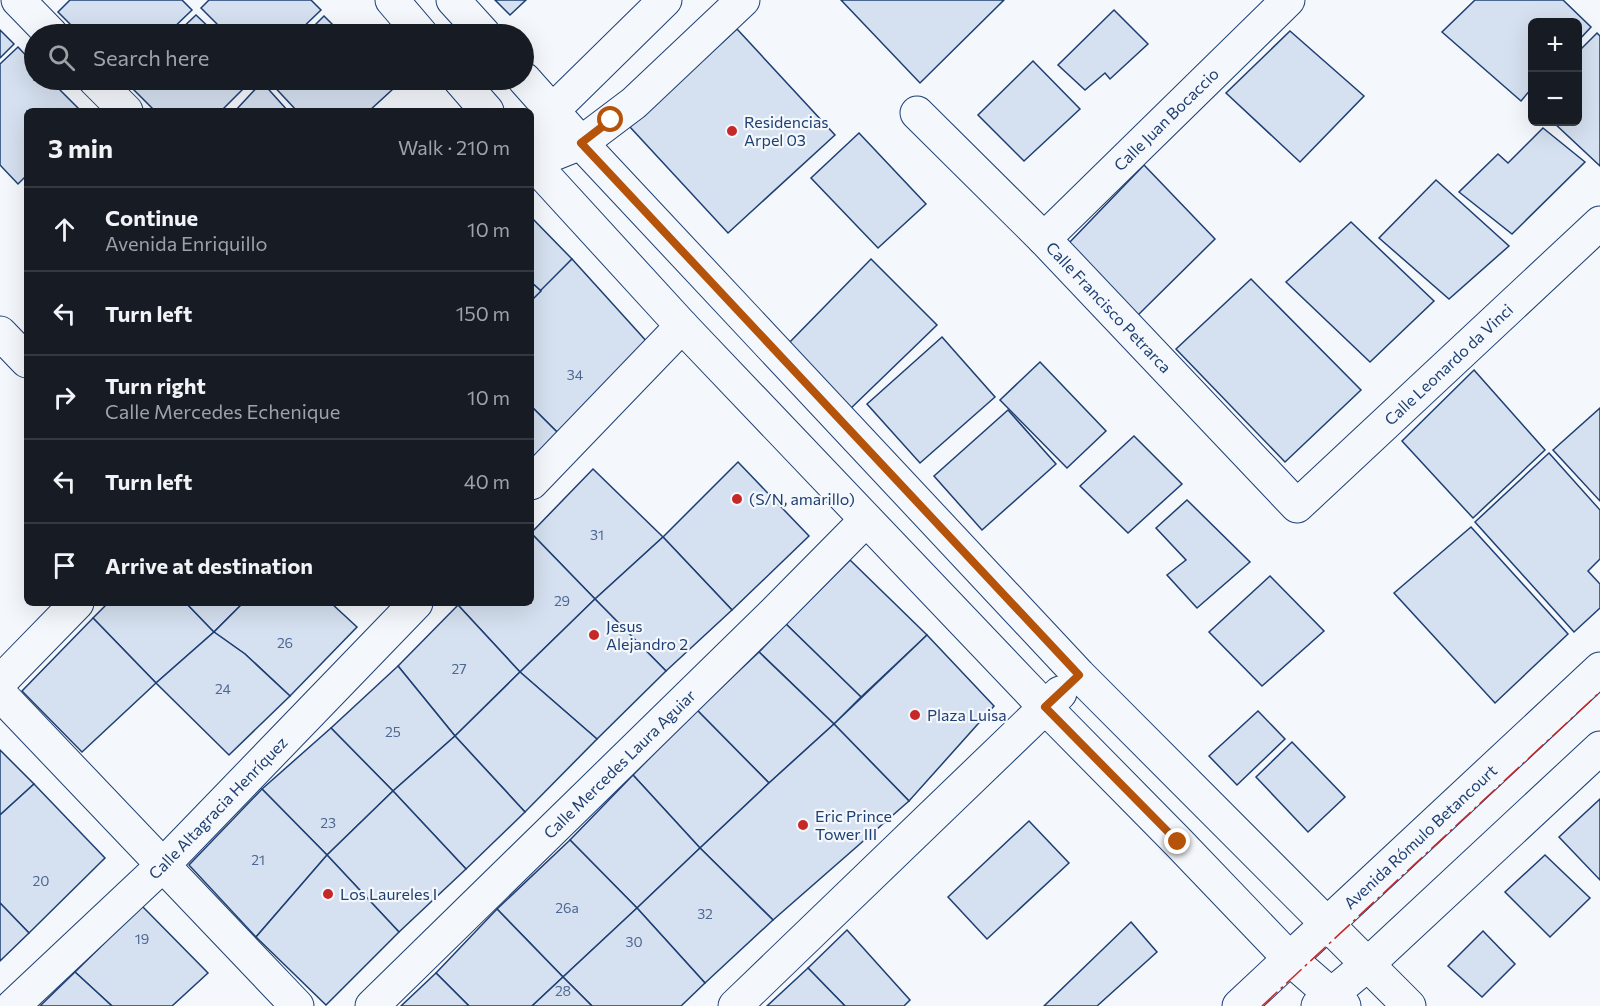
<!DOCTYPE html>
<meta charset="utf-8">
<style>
body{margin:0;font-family:Commissioner,sans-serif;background:#242831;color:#f1f3f6}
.controls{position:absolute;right:18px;top:18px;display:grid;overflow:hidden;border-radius:9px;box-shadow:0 6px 24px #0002}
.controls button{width:54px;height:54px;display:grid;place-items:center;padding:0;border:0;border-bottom:2px solid #363941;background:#171b24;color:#f1f3f6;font:30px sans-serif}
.stop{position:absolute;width:18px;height:18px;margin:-14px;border:4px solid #b45309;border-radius:50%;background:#fff}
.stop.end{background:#b45309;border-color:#fff;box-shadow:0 2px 6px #0008}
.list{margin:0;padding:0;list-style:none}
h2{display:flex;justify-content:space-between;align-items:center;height:78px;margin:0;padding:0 24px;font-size:26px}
h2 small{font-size:20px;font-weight:400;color:#9ea1a6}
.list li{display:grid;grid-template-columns:39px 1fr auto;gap:18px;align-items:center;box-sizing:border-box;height:84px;padding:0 24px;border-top:2px solid #363941}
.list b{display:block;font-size:22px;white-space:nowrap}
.list p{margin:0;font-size:20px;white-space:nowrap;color:#9ea1a6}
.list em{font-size:20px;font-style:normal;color:#9ea1a6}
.icon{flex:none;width:33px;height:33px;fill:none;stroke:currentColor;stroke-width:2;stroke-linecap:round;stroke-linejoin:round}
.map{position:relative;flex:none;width:1600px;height:1006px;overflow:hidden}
.search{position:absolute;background:#171b24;box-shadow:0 6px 24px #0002;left:24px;top:24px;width:510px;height:66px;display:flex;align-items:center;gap:15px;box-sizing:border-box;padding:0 21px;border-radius:33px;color:#9ea1a6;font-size:22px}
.panel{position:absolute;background:#171b24;box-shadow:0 6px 24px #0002;left:24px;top:108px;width:510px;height:498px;border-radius:9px}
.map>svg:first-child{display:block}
</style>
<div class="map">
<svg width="1600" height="1006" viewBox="0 0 1600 1006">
<rect width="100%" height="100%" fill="#f4f7fb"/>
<!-- building -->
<g fill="#d5e0f0" stroke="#1d3f73" stroke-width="1.5">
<path d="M70,0H182L192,10L167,34H80L58,12Z"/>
<path d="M209,0H311L321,10L296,34H227L201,8Z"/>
<path d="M495,0H526L510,15Z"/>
<path d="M841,0H1004L920,83Z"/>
<path d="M1475,0H1563L1591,27L1578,41V22H1532V88L1521,101L1442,32Z"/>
<path d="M1114,10L1148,44L1110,79L1105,73L1085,90L1058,65Z"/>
<path d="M196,15L216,34H176Z"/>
<path d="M324,16L342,34H306Z"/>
<path d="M737,29L835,135L728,233L630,127Z"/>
<path d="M0,30L14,44L0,58Z"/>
<path d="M1290,31L1364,96L1300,162L1226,93Z"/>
<path d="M1597,33L1600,36V166L1553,122H1578V52Z"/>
<path d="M18,47L34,64V80H50L81,111H27V175L18,184L0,165V64Z"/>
<path d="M1033,61L1080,109L1024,161L978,115Z"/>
<path d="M130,80H252L221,111H155L127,83Z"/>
<path d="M268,80H384L393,89L369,111H297Z"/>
<path d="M262,82L288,111H235Z"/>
<path d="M1543,128L1585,162L1512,234L1459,192L1498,154L1508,163Z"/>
<path d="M859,133L926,204L878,248L811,178Z"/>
<path d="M1144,165L1215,239L1137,316L1068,244Z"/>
<path d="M1436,180L1509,246L1449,299L1379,238Z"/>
<path d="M531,217L572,259L541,291L531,282Z"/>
<path d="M1351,222L1434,301L1370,362L1286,282Z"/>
<path d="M572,259L649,344L559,434L531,406V300Z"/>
<path d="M871,259L937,325L846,413L786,346Z"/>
<path d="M1251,279L1361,390L1285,462L1176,349Z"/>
<path d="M531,282L541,291L531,301Z"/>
<path d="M942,337L995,397L920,463L867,404Z"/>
<path d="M1040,362L1106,431L1067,468L1000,400Z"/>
<path d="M1474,370L1545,450L1473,518L1402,441Z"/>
<path d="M531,406L559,434L531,460Z"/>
<path d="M1600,408V501L1553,450Z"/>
<path d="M1008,410L1056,464L982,530L934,476Z"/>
<path d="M1134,436L1182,484L1128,533L1080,486Z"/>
<path d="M1549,453L1600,510V559L1588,571L1600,584V608L1574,632L1475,522Z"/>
<path d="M738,462L809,536L732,610L663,537Z"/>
<path d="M593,469L663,537L595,599L531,533Z"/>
<path d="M1187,500L1250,562L1197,608L1167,575L1186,560L1156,528Z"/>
<path d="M1471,527L1568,634L1495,703L1394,593Z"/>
<path d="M531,533L595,599L520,672L458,605L459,603H531Z"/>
<path d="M663,537L732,610L666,671L595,599Z"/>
<path d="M850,560L927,635L861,697L786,624Z"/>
<path d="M1270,576L1324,631L1262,686L1209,632Z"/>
<path d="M595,599L666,671L597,739L520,672Z"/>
<path d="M108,603H186L214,632L156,683L93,618Z"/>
<path d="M186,603H243L214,632Z"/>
<path d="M243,603H331L357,627L290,696L245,654L214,632Z"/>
<path d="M458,605L520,672L455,736L398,666Z"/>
<path d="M93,618L156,683L82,752L22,691Z"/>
<path d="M786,624L861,697L834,724L759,652Z"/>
<path d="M214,632L245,654L290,696L229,755L156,683Z"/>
<path d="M927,635L994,706L909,801L834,724Z"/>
<path d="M759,652L834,724L769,783L697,710Z"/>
<path d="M398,666L455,736L393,791L331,728Z"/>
<path d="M520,672L597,739L525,812L455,736Z"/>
<path d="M697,710L769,783L700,848L633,775Z"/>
<path d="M1258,711L1285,739L1237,785L1209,756Z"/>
<path d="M834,724L909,801L773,920L700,848L769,783Z"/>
<path d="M331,728L393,791L327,855L262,789Z"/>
<path d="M455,736L525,812L466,869L393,791Z"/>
<path d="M1292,742L1345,797L1308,832L1256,777Z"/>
<path d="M0,750L34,784L0,815Z"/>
<path d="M633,775L700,848L637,908L570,840Z"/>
<path d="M34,784L105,858L29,933L0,903V815Z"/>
<path d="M262,789L327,855L256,937L189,865Z"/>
<path d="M393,791L466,869L399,932L327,855Z"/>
<path d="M1600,799V880L1559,837Z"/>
<path d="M1029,821L1069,863L987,939L948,897Z"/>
<path d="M570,840L637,908L563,977L497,909Z"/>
<path d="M700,848L773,920L705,983L637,908Z"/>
<path d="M327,855L399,932L326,1005L256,937Z"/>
<path d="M1545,855L1590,898L1550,937L1505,892Z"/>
<path d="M0,903L29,933L0,961Z"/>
<path d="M142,906L208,973L172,1006H112L75,972Z"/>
<path d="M637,908L705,983L681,1006H592L563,977Z"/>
<path d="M497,909L563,977L532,1006H469L436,973Z"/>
<path d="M1131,922L1157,952L1097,1006H1044Z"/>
<path d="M847,930L910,1000L904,1006H845L808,968Z"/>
<path d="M1483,931L1515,964L1482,997L1448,966Z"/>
<path d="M808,968L845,1006H767Z"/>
<path d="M75,972L112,1006H40Z"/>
<path d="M436,973L469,1006H401Z"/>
<path d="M563,977L592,1006H532Z"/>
</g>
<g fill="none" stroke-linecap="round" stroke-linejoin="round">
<defs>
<g id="minor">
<path d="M18,0L51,34"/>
<path d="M392,0L421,34"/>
<path d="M453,0L484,34"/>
<path d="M524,79L581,143L1079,675L1409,1006"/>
<path d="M95,80L126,111"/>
<path d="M460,80L487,111"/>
<path id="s1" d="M917,113L1044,239L1297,506L1600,223"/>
<path d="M531,161L682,326L1045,707L1178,842L1289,958L1344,1006"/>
<path id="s2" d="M1044,239L1288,0"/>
<path d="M0,333L27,361"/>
<path d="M531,483L682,326"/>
<path d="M0,694L297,1006"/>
<path id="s3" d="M13,1006L163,865L416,603"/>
<path id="s4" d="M372,1006L774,613L866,520"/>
<path d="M735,1006L1060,693"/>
</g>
<g id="major">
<path d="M532,162L552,111L665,0"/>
<path d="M531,163L581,143L634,103L743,0"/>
<path d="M0,682L77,603"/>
<path id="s5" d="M1239,1006L1600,669"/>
<path d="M1318,1006L1368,964L1600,748"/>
</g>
</defs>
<!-- minor casing -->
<use href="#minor" stroke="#1d3f73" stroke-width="35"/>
<!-- major casing -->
<use href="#major" stroke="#1d3f73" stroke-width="35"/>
<!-- minor -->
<use href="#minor" stroke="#f4f7fb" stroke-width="33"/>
<!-- major -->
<use href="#major" stroke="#f4f7fb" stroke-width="33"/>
<!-- power -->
<path stroke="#c62828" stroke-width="1.5" stroke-dasharray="21 4.5 3 4.5" stroke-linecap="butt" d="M1262,1006L1600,692"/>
</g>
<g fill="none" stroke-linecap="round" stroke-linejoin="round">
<!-- route -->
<path stroke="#b45309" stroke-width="8" d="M611,120L581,143L1079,675L1045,707L1178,842"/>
</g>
<!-- markers -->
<g fill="#c62828" stroke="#f4f7fb" stroke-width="2">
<circle cx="732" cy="131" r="6"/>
<circle cx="737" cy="499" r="6"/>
<circle cx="594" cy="635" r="6"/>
<circle cx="915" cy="715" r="6"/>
<circle cx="803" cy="825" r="6"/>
<circle cx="328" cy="894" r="6"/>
</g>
<g text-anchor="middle" stroke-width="4.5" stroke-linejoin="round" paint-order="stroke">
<!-- number labels -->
<g font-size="14" fill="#4b6792">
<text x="575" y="380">34</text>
<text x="597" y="540">31</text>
<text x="562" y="606">29</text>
<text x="285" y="648">26</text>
<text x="459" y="674">27</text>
<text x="223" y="694">24</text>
<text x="393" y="737">25</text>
<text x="328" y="828">23</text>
<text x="258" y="865">21</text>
<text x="41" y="886">20</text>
<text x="567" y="913">26a</text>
<text x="705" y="919">32</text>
<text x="142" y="944">19</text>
<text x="634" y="947">30</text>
<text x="563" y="996">28</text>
</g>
<!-- street labels -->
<g font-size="16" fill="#1d3f73" stroke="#f4f7fb">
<text dy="6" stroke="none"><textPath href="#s2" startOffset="171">Calle Juan Bocaccio</textPath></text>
<text dy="6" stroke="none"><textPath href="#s1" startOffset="273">Calle Francisco Petrarca</textPath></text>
<text dy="6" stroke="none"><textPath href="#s1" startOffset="754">Calle Leonardo da Vinci</textPath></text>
<text dy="6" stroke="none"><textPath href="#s4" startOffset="346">Calle Mercedes Laura Aguiar</textPath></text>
<text dy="6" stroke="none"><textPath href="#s3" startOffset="285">Calle Altagracia Henríquez</textPath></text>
<text dy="6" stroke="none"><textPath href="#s5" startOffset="248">Avenida Rómulo Betancourt</textPath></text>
</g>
<!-- poi labels -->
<g font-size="16" fill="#1d3f73" stroke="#f4f7fb" text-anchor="start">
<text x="744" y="128">Residencias<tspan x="744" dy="18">Arpel 03</tspan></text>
<text x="749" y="505">(S/N, amarillo)</text>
<text x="606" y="632">Jesus<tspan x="606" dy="18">Alejandro 2</tspan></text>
<text x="927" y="721">Plaza Luisa</text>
<text x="815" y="822">Eric Prince<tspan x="815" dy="18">Tower III</tspan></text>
<text x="340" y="900">Los Laureles I</text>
</g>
</g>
</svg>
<div class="controls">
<button>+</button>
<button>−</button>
</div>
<div class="stop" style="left:611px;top:120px"></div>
<div class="stop end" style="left:1178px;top:842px"></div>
<div class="search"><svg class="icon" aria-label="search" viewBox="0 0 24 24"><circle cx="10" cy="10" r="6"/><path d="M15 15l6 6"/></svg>Search here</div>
<section class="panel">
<h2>3 min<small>Walk · 210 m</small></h2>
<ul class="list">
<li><svg class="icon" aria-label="ahead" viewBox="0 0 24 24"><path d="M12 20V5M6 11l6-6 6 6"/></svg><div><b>Continue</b><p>Avenida Enriquillo</p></div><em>10 m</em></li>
<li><svg class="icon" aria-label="left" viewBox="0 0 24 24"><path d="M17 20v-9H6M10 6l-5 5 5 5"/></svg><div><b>Turn left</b></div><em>150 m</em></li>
<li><svg class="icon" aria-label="right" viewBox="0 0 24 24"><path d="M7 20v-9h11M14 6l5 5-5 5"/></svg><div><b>Turn right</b><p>Calle Mercedes Echenique</p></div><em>10 m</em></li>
<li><svg class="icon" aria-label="left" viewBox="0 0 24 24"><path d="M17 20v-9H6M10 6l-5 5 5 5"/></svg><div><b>Turn left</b></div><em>40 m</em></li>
<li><svg class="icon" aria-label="arrive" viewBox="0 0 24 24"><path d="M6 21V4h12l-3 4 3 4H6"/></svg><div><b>Arrive at destination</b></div></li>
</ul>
</section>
</div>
